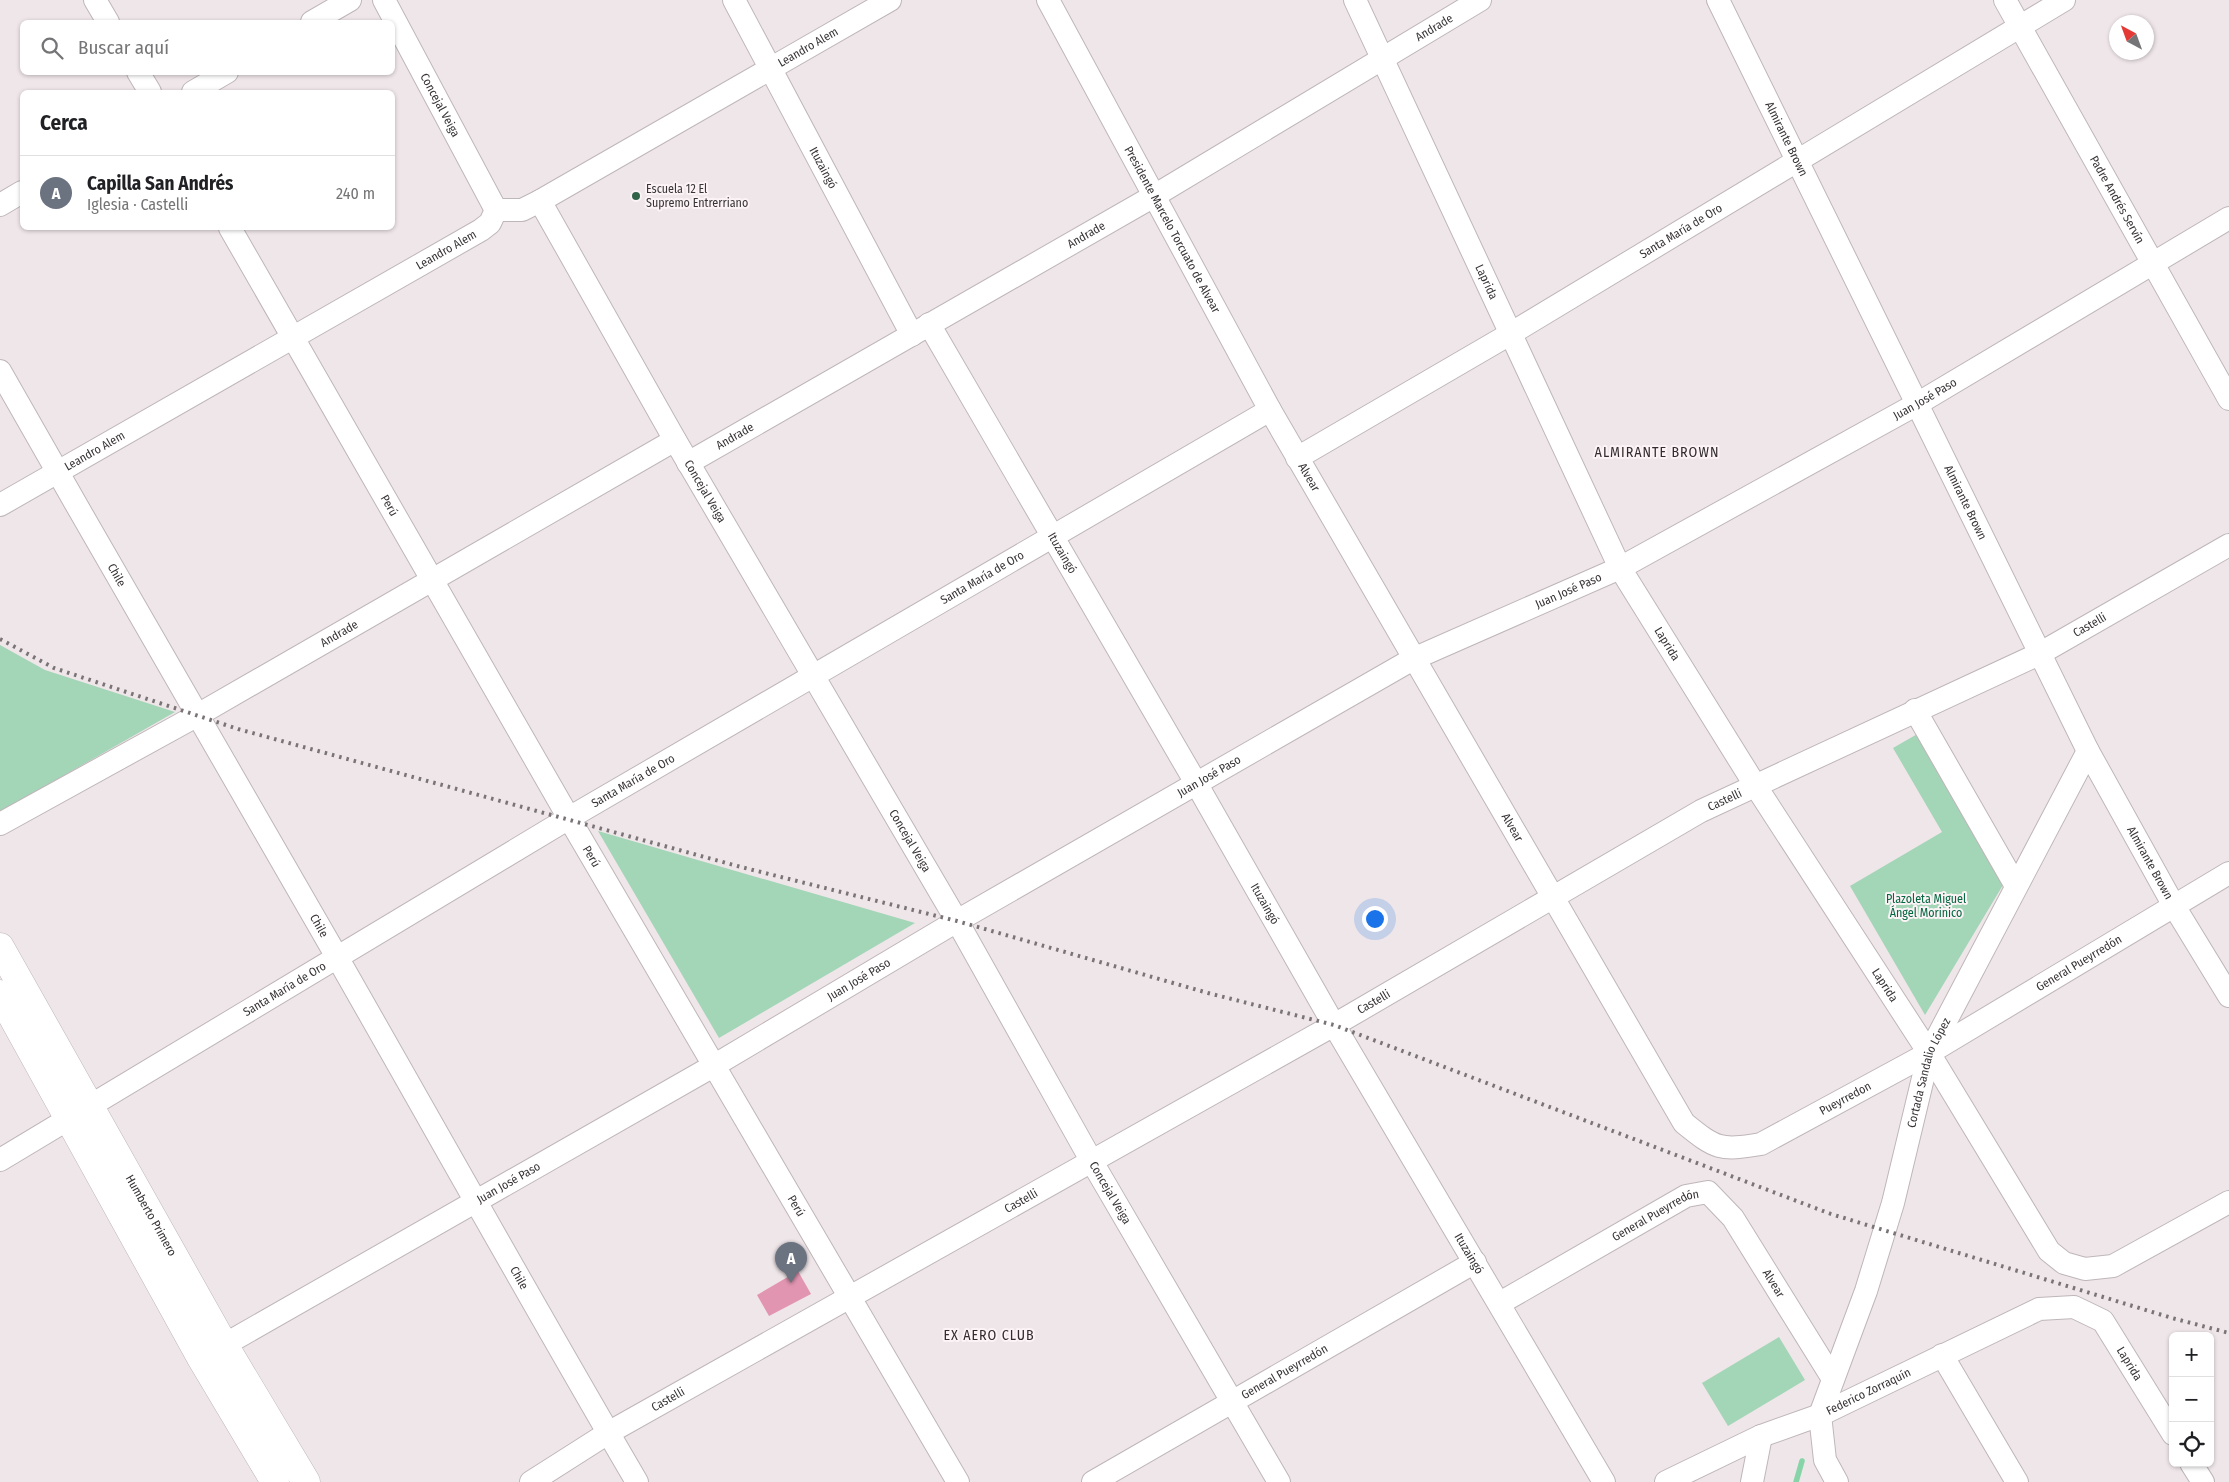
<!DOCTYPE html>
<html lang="es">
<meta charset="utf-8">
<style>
body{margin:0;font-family:"Fira Sans Condensed",sans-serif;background:#f6f6f6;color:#202124}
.controls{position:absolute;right:15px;bottom:15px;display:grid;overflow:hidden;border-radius:8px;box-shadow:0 1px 4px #0004}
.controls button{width:45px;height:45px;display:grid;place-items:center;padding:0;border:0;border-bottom:1px solid #e0e0e0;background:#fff;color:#202124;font:25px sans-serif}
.compass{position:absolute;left:2109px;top:15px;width:45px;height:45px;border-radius:50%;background:#fff;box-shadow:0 1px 4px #0004;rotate:319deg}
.you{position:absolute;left:1374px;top:918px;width:18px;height:18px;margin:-12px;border:4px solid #fff;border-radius:50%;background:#1a73e8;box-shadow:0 0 0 8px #1a73e833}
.badge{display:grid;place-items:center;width:32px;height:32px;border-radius:50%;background:#316449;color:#fff;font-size:16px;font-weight:700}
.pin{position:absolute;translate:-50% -41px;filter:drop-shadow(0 1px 2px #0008)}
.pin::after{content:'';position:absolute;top:26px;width:18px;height:15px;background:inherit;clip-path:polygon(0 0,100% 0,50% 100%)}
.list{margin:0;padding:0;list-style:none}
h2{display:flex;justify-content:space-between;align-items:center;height:65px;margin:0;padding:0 20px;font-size:21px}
h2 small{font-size:16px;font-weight:400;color:#757577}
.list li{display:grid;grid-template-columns:32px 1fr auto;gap:15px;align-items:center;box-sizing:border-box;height:75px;padding:0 20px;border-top:1px solid #e0e0e0}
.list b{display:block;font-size:19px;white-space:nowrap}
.list p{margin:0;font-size:16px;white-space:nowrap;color:#757577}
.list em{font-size:16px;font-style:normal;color:#757577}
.icon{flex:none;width:28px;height:28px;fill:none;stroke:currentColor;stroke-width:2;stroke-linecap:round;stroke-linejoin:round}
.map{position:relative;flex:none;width:2229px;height:1482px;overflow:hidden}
.search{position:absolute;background:#fff;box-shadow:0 1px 4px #0004;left:20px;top:20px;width:375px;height:55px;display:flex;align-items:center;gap:12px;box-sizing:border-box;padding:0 18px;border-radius:8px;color:#757577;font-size:19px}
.panel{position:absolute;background:#fff;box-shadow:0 1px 4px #0004;left:20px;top:90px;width:375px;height:140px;border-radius:8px}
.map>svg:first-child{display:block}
</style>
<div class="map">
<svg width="2229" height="1482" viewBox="0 0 2229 1482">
<rect width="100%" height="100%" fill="#efe6e9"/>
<!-- green -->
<g fill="#a3d5b7">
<path d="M0,645L45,670L175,712L0,812Z"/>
<path d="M1933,725L2015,865L1925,1015L1850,886L1942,832L1893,748Z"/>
<path d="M598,831L915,923L719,1038Z"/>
<path d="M1779,1337L1805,1380L1728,1426L1702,1383Z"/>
</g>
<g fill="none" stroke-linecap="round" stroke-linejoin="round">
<!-- stream -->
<path stroke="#86d4a8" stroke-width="5.5" d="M1796,1482L1802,1461"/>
</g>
<!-- building -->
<path fill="#e295b1" d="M798,1271L811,1294L769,1316L757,1295Z"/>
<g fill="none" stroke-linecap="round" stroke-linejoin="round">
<defs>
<g id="minor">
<path d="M95,0L108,22"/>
<path id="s1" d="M384,0L496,210"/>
<path id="s2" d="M734,0L912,335"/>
<path id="s3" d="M1048,0L1270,410L1684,1123C1716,1149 1720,1151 1761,1144L1929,1053L2229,873"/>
<path id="s4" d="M1355,0L1620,568L1755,785L1929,1053L2049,1251L2064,1263L2085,1269L2113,1266L2229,1202"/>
<path id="s5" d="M1718,0L2088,751L2174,906L2229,996"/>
<path id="s6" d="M2005,0L2229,399"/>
<path d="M312,22L350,0"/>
<path d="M138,72L150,92"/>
<path d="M193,92L227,72"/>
<path id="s7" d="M540,201L675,440L957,921L1091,1160L1279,1482"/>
<path d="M0,205L22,192"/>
<path id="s8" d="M230,228L566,813L958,1482"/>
<path id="s9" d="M929,324L1196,783L1334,1025L1604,1482"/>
<path id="s10" d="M0,371C111,567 225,761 337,957C437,1132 535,1308 637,1482"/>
<path id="s11" d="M1297,458L1510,334L2064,0"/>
<path id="s12" d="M688,463L1154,196L1480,0"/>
<path id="s13" d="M0,505L481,230L490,223L496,210H522L540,201L890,0"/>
<path d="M1915,710L2016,886"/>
<path id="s14" d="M0,824L196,716L675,440"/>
<path id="s15" d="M0,1160L569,818L1270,410"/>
<path id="s16" d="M1500,1303L1686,1196L1708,1192L1733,1218L1833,1379"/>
<path id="s17" d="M208,1352L224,1345L715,1065L957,921L1413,659L1620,568L1917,404L2229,218"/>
<path d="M1942,1355L2017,1482"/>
<path d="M2191,1463L2203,1482"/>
<path id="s18" d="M531,1482L608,1433L1334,1025L1701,811L2039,654L2229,545"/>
<path id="s19" d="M1093,1482L1475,1262"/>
<path id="s20" d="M1666,1482L1761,1436L1820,1415L2039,1309L2074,1307L2103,1321L2173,1434"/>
<path d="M1752,1482L1761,1436"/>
<path id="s21" d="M1837,1482L1825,1460L1820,1415L1866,1291L1893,1203L1929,1053L2088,751"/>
</g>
<g id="tertiary">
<path id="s22" d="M0,947L224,1345L306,1482"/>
<path d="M0,994L200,1356L275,1482"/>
</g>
</defs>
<!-- minor casing -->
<use href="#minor" stroke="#bfb6b9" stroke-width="24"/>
<!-- tertiary casing -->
<use href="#tertiary" stroke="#bfb6b9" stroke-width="29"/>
<!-- minor -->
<use href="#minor" stroke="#fff" stroke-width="22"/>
<!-- tertiary -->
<use href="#tertiary" stroke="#fff" stroke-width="28"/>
<!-- rail -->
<path stroke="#7a7476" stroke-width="4" stroke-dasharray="2.5 5" stroke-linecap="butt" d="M0,639L54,668L238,729L741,867L957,921L1208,993L1334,1025L1831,1214L2172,1318L2229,1333"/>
</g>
<!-- markers -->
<circle fill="#316449" stroke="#fcf3f6" stroke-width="2" cx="636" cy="196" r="5"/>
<g text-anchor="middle" stroke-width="4" stroke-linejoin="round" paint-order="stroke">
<!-- street labels -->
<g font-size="12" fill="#393536" stroke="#fcf3f6">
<text dy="4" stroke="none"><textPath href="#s12" startOffset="864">Andrade</textPath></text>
<text dy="4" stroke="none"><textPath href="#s13" startOffset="935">Leandro Alem</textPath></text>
<text dy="4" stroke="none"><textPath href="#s1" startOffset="119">Concejal Veiga</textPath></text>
<text dy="4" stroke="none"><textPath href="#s5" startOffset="155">Almirante Brown</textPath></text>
<text dy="4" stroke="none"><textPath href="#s2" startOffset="190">Ituzaingó</textPath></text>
<text dy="4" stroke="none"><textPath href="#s6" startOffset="229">Padre Andrés Servín</textPath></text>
<text dy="4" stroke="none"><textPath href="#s3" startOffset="261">Presidente Marcelo Torcuato de Alvear</textPath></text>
<text dy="4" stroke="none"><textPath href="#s11" startOffset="446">Santa María de Oro</textPath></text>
<text dy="4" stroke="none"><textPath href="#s12" startOffset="459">Andrade</textPath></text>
<text dy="4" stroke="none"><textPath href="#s13" startOffset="514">Leandro Alem</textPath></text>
<text dy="4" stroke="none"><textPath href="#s4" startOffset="311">Laprida</textPath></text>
<text dy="4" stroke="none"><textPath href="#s17" startOffset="1965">Juan José Paso</textPath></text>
<text dy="4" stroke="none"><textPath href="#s12" startOffset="54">Andrade</textPath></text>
<text dy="4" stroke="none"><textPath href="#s13" startOffset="109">Leandro Alem</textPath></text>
<text dy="4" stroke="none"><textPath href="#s3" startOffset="544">Alvear</textPath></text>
<text dy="4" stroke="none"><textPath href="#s7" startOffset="334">Concejal Veiga</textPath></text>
<text dy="4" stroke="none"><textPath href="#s5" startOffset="560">Almirante Brown</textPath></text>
<text dy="4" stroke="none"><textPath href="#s8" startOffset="320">Perú</textPath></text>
<text dy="4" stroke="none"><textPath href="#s9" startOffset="265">Ituzaingó</textPath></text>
<text dy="4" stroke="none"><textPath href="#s10" startOffset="235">Chile</textPath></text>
<text dy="4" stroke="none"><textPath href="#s15" startOffset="1142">Santa María de Oro</textPath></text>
<text dy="4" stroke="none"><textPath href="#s17" startOffset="1560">Juan José Paso</textPath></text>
<text dy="4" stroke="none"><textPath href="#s18" startOffset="1780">Castelli</textPath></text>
<text dy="4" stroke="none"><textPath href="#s14" startOffset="389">Andrade</textPath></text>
<text dy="4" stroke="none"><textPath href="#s4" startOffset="716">Laprida</textPath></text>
<text dy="4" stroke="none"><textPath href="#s17" startOffset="1155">Juan José Paso</textPath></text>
<text dy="4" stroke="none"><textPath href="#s15" startOffset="738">Santa María de Oro</textPath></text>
<text dy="4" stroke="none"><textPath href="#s18" startOffset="1375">Castelli</textPath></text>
<text dy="4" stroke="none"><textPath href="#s3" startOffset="949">Alvear</textPath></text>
<text dy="4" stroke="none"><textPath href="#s7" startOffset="739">Concejal Veiga</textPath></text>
<text dy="4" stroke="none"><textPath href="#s8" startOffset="725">Perú</textPath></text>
<text dy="4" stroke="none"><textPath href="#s5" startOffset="965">Almirante Brown</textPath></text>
<text dy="4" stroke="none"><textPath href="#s9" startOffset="670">Ituzaingó</textPath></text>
<text dy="4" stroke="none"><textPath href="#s10" startOffset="640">Chile</textPath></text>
<text dy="4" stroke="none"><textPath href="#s3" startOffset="1741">General Pueyrredón</textPath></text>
<text dy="4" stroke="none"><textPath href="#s17" startOffset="750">Juan José Paso</textPath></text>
<text dy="4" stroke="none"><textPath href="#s4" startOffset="1121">Laprida</textPath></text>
<text dy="4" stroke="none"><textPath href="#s15" startOffset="332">Santa María de Oro</textPath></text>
<text dy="4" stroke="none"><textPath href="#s18" startOffset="970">Castelli</textPath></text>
<text dy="4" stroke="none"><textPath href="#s21" startOffset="430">Cortada Sandalio López</textPath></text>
<text dy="4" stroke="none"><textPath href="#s3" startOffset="1471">Pueyrredon</textPath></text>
<text dy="4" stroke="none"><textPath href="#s17" startOffset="345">Juan José Paso</textPath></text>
<text dy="4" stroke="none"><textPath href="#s7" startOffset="1144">Concejal Veiga</textPath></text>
<text dy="4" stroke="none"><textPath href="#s18" startOffset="565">Castelli</textPath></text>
<text dy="4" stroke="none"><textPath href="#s8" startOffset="1130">Perú</textPath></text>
<text dy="4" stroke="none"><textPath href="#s22" startOffset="308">Humberto Primero</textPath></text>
<text dy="4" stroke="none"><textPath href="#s16" startOffset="179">General Pueyrredón</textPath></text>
<text dy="4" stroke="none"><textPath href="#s9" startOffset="1075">Ituzaingó</textPath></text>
<text dy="4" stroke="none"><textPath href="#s10" startOffset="1045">Chile</textPath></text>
<text dy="4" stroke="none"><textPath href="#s16" startOffset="350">Alvear</textPath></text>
<text dy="4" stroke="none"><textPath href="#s20" startOffset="529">Laprida</textPath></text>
<text dy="4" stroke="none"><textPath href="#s19" startOffset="221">General Pueyrredón</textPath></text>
<text dy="4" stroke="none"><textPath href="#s20" startOffset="222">Federico Zorraquín</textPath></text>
<text dy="4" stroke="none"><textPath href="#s18" startOffset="160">Castelli</textPath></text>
</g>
<!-- poi labels -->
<g font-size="12" fill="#393536" stroke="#fcf3f6" text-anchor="start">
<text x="646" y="193">Escuela 12 El<tspan x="646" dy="14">Supremo Entrerriano</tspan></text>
</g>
<!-- park labels -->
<g font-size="12" fill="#046740" stroke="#fcf3f6">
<text x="1926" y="903">Plazoleta Miguel<tspan x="1926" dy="14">Ángel Morinico</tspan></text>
</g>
<!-- neighbourhood labels -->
<g font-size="14" letter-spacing="1" fill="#332c2e" stroke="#fcf3f6">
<text x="1657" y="457">ALMIRANTE BROWN</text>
<text x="989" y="1340">EX AERO CLUB</text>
</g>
</g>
</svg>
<div class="controls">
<button>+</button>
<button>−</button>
<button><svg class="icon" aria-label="locate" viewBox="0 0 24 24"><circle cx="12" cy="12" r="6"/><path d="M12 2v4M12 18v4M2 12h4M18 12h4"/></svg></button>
</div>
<svg class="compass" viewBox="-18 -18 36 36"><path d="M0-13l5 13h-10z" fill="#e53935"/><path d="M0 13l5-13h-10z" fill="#757577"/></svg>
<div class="you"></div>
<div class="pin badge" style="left:791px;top:1283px;background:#6b7280">A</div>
<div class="search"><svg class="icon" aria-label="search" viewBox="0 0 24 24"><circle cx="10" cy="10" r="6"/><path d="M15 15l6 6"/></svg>Buscar aquí</div>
<section class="panel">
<h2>Cerca<small></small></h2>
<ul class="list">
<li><span class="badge" style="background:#6b7280">A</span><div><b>Capilla San Andrés</b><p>Iglesia · Castelli</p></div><em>240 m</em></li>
</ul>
</section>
</div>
